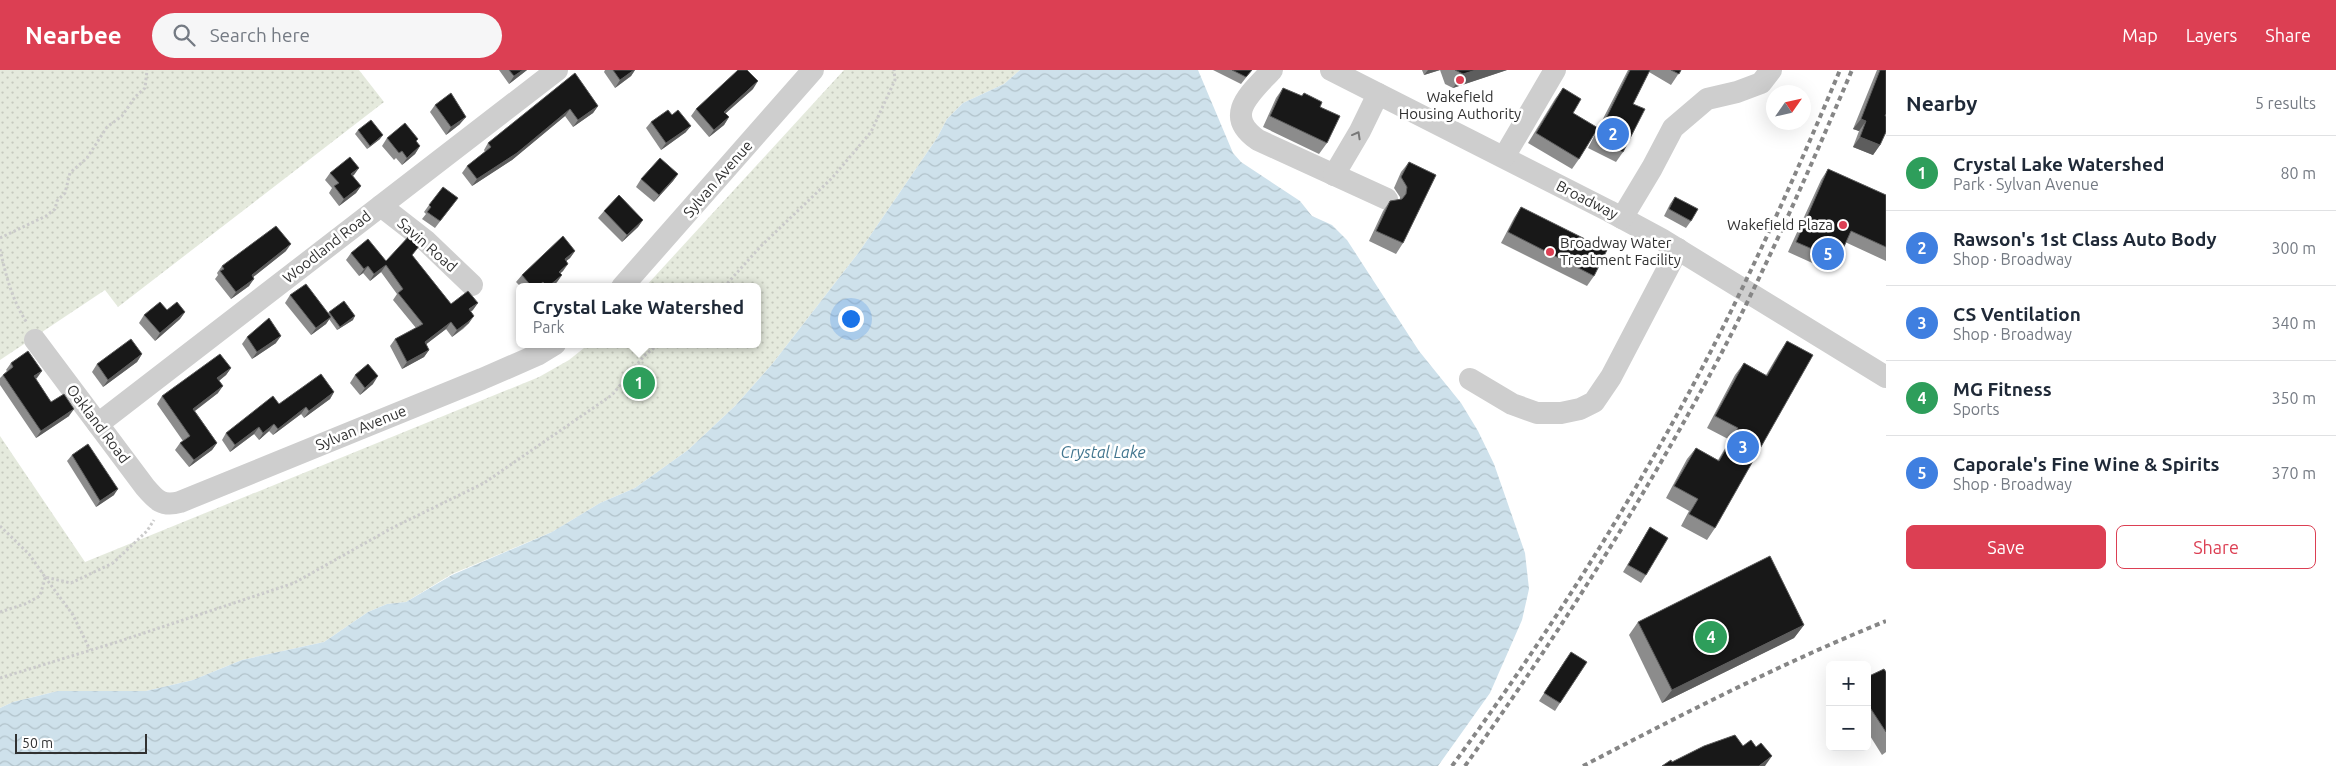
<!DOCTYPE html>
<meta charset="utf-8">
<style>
body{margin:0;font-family:Ubuntu,sans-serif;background:#f6f6f7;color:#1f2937}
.controls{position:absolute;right:15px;bottom:15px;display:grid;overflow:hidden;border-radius:8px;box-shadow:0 5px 20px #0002}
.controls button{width:45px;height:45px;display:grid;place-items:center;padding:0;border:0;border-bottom:1px solid #e0e1e3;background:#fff;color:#1f2937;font:25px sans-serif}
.compass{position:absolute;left:1766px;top:15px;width:45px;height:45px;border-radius:50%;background:#fff;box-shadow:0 5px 20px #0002;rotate:56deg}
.scale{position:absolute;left:15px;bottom:12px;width:132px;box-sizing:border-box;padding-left:5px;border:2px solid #313131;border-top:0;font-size:14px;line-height:18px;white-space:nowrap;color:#313131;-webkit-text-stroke:4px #fff;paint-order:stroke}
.you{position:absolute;left:850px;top:248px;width:18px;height:18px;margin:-12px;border:4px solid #fff;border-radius:50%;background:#1a73e8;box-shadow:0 0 0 8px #1a73e833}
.badge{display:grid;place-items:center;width:32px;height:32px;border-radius:50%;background:#dc3f53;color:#fff;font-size:16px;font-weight:700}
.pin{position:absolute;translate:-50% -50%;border:2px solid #fff;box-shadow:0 1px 5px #0006}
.popup{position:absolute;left:516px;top:213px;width:245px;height:65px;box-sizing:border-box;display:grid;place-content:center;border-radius:8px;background:#fff;filter:drop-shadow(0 1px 4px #0005);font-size:16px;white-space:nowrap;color:#747a83}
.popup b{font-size:19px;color:#1f2937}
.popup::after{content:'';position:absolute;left:50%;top:100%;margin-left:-10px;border:10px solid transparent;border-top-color:#fff}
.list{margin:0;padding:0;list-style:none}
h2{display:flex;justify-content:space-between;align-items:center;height:65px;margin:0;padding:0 20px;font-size:21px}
h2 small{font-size:16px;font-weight:400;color:#747a83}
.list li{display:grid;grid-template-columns:32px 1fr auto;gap:15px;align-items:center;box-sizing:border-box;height:75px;padding:0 20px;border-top:1px solid #e0e1e3}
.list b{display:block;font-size:19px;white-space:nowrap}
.list p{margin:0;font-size:16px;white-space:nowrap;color:#747a83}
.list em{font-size:16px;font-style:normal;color:#747a83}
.actions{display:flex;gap:10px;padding:15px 20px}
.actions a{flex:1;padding:11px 0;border:1px solid #dc3f53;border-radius:8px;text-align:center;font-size:18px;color:#dc3f53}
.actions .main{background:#dc3f53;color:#fff}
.icon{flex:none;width:28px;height:28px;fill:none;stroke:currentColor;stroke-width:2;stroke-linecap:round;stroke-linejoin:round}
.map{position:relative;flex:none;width:1886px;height:696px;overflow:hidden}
header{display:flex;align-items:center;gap:30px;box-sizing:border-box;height:70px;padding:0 25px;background:#dc3f53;color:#fff}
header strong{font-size:24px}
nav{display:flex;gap:28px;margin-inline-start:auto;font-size:18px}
.search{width:350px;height:45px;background:#f6f6f7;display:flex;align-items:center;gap:12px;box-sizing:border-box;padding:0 18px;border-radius:28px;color:#747a83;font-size:19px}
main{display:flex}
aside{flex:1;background:#fff}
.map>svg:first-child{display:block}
</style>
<header>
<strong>Nearbee</strong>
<div class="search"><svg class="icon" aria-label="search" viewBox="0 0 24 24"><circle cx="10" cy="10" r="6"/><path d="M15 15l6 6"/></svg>Search here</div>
<nav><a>Map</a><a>Layers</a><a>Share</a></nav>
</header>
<main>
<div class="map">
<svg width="1886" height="696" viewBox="0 0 1886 696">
<defs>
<pattern id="grass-dots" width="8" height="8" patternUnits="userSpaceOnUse" patternTransform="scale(1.25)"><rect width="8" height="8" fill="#e5eadd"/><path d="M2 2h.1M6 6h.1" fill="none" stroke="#c5c9be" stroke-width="1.8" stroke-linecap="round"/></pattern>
<pattern id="water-waves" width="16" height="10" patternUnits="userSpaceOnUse" patternTransform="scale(1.25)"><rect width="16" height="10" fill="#cee1eb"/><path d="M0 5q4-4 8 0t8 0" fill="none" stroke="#b1c2ca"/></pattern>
</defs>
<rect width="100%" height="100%" fill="#fff"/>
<!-- grass -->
<g fill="url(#grass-dots)">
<path d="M0,0H359L384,32L118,237L105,220L0,290Z"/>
<path d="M844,0H1020L1004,14L963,33L947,49L937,68L859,182L773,293L735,336L688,380L635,418L600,433L552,462L452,504L406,532L387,534L368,542L324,572L242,590L193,610L146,621H58L13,632L0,638V366L85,492L539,307L569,290L589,274H758V217H645Z"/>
</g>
<!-- water -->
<path fill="url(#water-waves)" d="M1020,0H1198L1233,83L1241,92L1300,131L1312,146L1332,155L1347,170L1419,281L1461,333L1478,361L1494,394L1525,483L1529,519L1522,550L1490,623L1438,696H0V638L13,632L58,621H146L193,610L242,590L324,572L368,542L387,534L406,532L452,505L552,462L600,433L635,418L688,380L735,336L773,293L859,182L937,68L947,49L963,33L1004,14Z"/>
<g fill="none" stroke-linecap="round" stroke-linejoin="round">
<!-- path -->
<g stroke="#cbcbcb" stroke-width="3" stroke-dasharray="2.5 2.5" stroke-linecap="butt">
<path d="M0,168L46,146L55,139L57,131L65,123L70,103L87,88L107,57L122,46L135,27L145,18L147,0"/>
<path d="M0,179C6,206 12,230 27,253"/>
<path d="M724,217L761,176L832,108L871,62L895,10L894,0"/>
<path d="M0,456L29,484L45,507L71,513L113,493L147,461L154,450"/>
<path d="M45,507L73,545L90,580"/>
<path d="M0,542L25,534L40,526L45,508"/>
<path d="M0,608L114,573L294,513L392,458L484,413L612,325L644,286L659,274"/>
</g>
<!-- minor -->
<g stroke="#cecece" stroke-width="22">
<path d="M1272,0C1251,23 1222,45 1258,70L1387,129"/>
<path d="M1331,0L1609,141L1661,169L1886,307"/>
<path d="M1504,87L1555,0"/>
<path d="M1334,105L1360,61L1378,24"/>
<path d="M381,136L426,171L472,215"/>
<path d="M1622,148L1652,98L1673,58L1707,29L1737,22L1761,13L1771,0"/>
<path d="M622,217L813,0"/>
<path d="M35,270L145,417C156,430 162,437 180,432L482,309L537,285L555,274"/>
<path d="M1470,309L1512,334L1537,343H1561L1580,339L1594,332L1611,307L1678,179"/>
<path d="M98,354L557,0"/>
</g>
<!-- rail -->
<g stroke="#868686" stroke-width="4" stroke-dasharray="5 4" stroke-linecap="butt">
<path d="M1452,696C1549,564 1638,423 1713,277C1759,187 1801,93 1840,0"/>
<path d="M1465,696C1559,564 1645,427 1721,284C1769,192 1811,96 1852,0"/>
<path d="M1583,696C1683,644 1782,593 1886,551"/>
</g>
</g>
<!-- wall -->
<g fill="#8c8c8c">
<path d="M499,0H527L509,14Z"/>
<path d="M605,0H635L631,6L615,18L604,2Z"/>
<path d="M1213,0H1252L1241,14Z"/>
<path d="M1422,0H1440L1424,5Z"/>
<path d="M1440,0H1507L1453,18L1445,14Z"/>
<path d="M1628,0H1681L1671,15L1649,2L1633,34L1623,82L1616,92L1588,78Z"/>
<path d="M1877,0H1886L1885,46L1880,75L1873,85L1853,77L1859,61L1853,59Z"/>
<path d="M575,3L598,36L593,43L573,57L565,46L512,90L472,116L462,103L467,96L485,82L484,80L488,73Z"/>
<path d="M1283,18L1302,26L1304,23L1320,37L1327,73L1319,84L1263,57L1276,28Z"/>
<path d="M1563,18L1573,43L1579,89L1572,99L1528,73L1555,29Z"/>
<path d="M753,19L725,44L729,47L724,55L709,67L691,46L696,39Z"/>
<path d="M435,35L460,54L446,65L430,42Z"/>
<path d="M672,45L686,62L661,80L646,58L651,52Z"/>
<path d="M358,60L380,69L367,79L355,64Z"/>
<path d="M387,68L418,69L416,72L420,76L415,84L402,95L396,88L394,90L382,76Z"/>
<path d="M1409,92L1436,105L1403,173L1396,184L1369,171L1383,141L1390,131L1400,130V127L1394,118L1401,102Z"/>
<path d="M1828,99L1886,125V191L1845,172L1838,190L1830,201L1788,182L1821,110Z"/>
<path d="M330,103L353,106L361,116L356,123L339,136L329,123L332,118L325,110Z"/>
<path d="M678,104L673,111L654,132L636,117L641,109Z"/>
<path d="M1675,127L1691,151L1686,158L1664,146L1670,134Z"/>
<path d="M458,128L435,158L422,149L426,144L424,142L429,135Z"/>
<path d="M1521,137L1594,206L1587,216L1501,173L1514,148Z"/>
<path d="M604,141L643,150L638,157L622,172L598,148Z"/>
<path d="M420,175L412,185L451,234L473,240L471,241L469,253L463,259L452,267L446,259L426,274L429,280L424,287L402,299L390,276L395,269L416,258L393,230L397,224L381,202L370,211L363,203L359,206L346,190L351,183L386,191Z"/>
<path d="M286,181L253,207L249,216L231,229L215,209L218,205L217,203L222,196Z"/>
<path d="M575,181L570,188L566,191L563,201L560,203L562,205L557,212L552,217H521L516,212L522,205Z"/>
<path d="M290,225L328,243L329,242L353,250L337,260L329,249L326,254L311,265L285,233Z"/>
<path d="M167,240L185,242L180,249L155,271L139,253L144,245Z"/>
<path d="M247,267L276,273L252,289L242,274Z"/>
<path d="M1787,271L1715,458L1707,470L1681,456L1689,441L1666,428L1687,389L1696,378L1718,390L1730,370L1707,358L1735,305L1744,293L1766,305L1779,283Z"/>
<path d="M142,284L137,292L103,317L92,302L97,294Z"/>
<path d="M11,293L37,308L35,309L51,332L69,346L36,368L0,315V308L7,301L6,300Z"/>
<path d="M231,298L226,305L219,311L218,323L195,341L217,373L212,380L189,397L175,380L180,373L183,371L157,334L162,326Z"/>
<path d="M355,305L373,314L360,325L350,313Z"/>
<path d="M334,322L330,329L304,348L301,344L273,365L269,361L259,370L254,364L230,382L222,370L226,363L279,334Z"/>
<path d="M72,385L114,425L96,437L67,391Z"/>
<path d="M1650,457L1646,505L1641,513L1623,502Z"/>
<path d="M1638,552L1804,555L1794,568L1662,633L1629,565Z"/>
<path d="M1566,589L1560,633L1555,641L1539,631Z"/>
<path d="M1886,602V682L1882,685L1867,661V607Z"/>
</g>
<!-- shaded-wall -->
<g fill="#5d5d5d">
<path d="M523,0H527L509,14L514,6Z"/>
<path d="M634,0H635L631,6L615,18L620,10Z"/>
<path d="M1428,0H1440L1424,5Z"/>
<path d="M1476,0H1507L1453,18L1463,4Z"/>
<path d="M758,11L753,19L719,49L724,42Z"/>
<path d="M598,36L593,43L573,57L578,50Z"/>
<path d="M570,39L565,46L512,90L472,116L477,109Z"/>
<path d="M466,47L460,54L446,65L451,57Z"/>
<path d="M729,47L724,55L709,67L714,60Z"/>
<path d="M1861,49L1866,51L1859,61L1853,59Z"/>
<path d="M691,56L686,62L661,80L666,73Z"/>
<path d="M383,65L380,69L367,79L370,76Z"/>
<path d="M1860,67L1880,75L1873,85L1853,77Z"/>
<path d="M420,76L415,84L402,95L407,88Z"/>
<path d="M359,98L354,105L346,111L351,104Z"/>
<path d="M678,104L673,111L654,132L659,125Z"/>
<path d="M361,116L356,123L339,136L344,129Z"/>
<path d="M643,150L638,157L622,172L627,165Z"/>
<path d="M291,174L286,181L247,212L252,205Z"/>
<path d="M575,181L570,188L560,196L565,189Z"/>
<path d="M568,194L563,201L554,209L559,202Z"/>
<path d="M386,195L381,202L370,211L374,204Z"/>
<path d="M368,196L363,203L359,206L364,199Z"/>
<path d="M562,205L557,212L552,217H548Z"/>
<path d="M254,209L249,216L231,229L236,222Z"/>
<path d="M478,233L473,240L464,246L469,239Z"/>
<path d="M185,242L180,249L155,271L160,263Z"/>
<path d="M355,246L353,250L337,260L340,257Z"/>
<path d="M474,246L469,253L452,267L457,260Z"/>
<path d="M331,247L326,254L311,265L316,258Z"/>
<path d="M451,252L446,259L420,279L425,272Z"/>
<path d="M281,266L276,273L252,289L257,282Z"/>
<path d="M429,280L424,287L402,299L407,292Z"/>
<path d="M142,284L137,292L103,317L108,310Z"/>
<path d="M231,298L226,305L212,316L217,308Z"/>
<path d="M42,301L37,308L29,313L34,306Z"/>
<path d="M378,306L373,314L360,325L365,318Z"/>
<path d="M223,316L218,323L188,346L193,339Z"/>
<path d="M334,322L330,329L304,348L309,341Z"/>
<path d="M306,337L301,344L273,365L278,359Z"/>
<path d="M74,339L69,346L36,368L41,361Z"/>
<path d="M274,354L269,361L259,370L263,363Z"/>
<path d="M259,357L254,364L230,382L235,375Z"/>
<path d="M217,373L212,380L189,397L194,390Z"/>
<path d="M118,419L114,425L96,437L100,431Z"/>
<path d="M1804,555L1794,568L1662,633L1672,620Z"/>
<path d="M1772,686L1765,696H1759Z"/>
</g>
<!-- building -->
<g fill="#181818" stroke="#5d5d5d">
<path d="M509,0H523L514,6Z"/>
<path d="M613,0H634L620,10Z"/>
<path d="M738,0H747L758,11L724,42L729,47L714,60L696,39Z"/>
<path d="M1232,0H1252L1246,7Z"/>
<path d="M1455,0H1476L1463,4Z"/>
<path d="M1630,0H1650L1633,34L1645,39L1623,82L1596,68Z"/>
<path d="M1671,0H1681L1679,4Z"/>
<path d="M1880,0H1886V44L1885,46H1886V62L1880,75L1860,67L1866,51L1861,49Z"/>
<path d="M575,3L598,36L578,50L570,39L517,83L477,109L467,96L491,77L488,73Z"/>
<path d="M1283,18L1302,26L1304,23L1322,32L1320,37L1340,46L1327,73L1270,46Z"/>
<path d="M1563,18L1581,29L1573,43L1598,58L1579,89L1536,63Z"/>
<path d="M451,23L466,47L451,57L435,35Z"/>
<path d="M668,40L672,45L678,40L691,56L666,73L651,52Z"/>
<path d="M371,50L383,65L370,76L358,60Z"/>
<path d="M405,53L418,69L416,71L420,76L407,88L402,81L399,83L387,68Z"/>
<path d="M350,87L359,98L351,104L361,116L344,129L334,116L339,113L330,103Z"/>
<path d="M660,88L678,104L659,125L641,109Z"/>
<path d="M1409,92L1436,105L1403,173L1376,161L1390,131L1402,129L1406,124L1407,117L1401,107Z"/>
<path d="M1828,99L1886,125V177L1851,161L1838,190L1796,172Z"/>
<path d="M443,117L458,128L440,151L427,142L431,137L429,135Z"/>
<path d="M619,125L643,150L627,165L604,141Z"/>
<path d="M1675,127L1698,139L1691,151L1669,139Z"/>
<path d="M1521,137L1607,180L1594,206L1508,162Z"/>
<path d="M276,156L291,174L252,205L254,209L236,222L220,201L224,199L222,196Z"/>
<path d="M410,165L420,175L412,185L451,234L468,221L478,233L469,239L474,246L468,252L457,260L451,252L425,272L429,280L407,292L395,269L423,254L398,223L403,219L386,195L374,204L368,196L364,199L351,183L368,169L386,191Z"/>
<path d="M563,166L575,181L565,189L568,194L559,202L562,205L548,217H547L543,212L537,217H532L522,205Z"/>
<path d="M306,214L331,247L316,258L290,225Z"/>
<path d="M344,231L355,246L340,257L329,242Z"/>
<path d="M160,232L167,240L177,232L185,242L160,263L144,245Z"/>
<path d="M269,248L281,266L257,282L247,267Z"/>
<path d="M131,269L142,284L108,310L97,294Z"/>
<path d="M1787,271L1813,285L1715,458L1689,444L1698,429L1674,416L1696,378L1719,391L1738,358L1715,346L1744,293L1767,306Z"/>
<path d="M28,281L42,301L34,306L51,332L64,324L74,339L41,361L3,305L13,297L11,293Z"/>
<path d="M220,284L231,298L217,308L223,316L193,339L217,373L194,390L180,373L190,366L162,326Z"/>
<path d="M368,294L378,306L365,318L355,305Z"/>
<path d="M321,304L334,322L309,341L306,337L278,359L274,354L263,363L259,357L235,375L226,363L273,326L279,334Z"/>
<path d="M88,374L118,419L100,431L72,385Z"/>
<path d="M1650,457L1668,468L1646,505L1628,495Z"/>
<path d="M1770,486L1804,555L1672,620L1638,552Z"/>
<path d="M1571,582L1587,592L1560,633L1544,623Z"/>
<path d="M1884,599L1886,602V662L1867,633V607Z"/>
<path d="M1735,665L1743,676L1751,670L1756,677L1761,673L1772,686L1759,696H1662L1671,690L1672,692L1704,676Z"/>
</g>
<!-- one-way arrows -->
<defs><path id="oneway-chevron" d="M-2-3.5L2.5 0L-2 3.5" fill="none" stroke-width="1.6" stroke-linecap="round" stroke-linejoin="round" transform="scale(1.25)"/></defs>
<use stroke="#787878" href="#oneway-chevron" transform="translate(1357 65) rotate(-61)"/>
<!-- markers -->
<g fill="#dc3f53" stroke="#fff" stroke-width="2">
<circle cx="1460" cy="10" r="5"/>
<circle cx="1843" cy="155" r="5"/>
<circle cx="1550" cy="182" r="5"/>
</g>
<g text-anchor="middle" stroke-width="5" stroke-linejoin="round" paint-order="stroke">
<!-- poi labels -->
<g font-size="15" fill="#313131" stroke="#fff">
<text x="1460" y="32">Wakefield<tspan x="1460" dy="17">Housing Authority</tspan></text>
<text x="1833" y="160" text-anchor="end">Wakefield Plaza</text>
<text x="1560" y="178" text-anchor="start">Broadway Water<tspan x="1560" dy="17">Treatment Facility</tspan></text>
</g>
<!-- street labels -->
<g font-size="15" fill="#313131" stroke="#fff">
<text transform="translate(718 109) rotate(-49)" y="5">Sylvan Avenue</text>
<text transform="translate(1587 130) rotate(27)" y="5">Broadway</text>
<text transform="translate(427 175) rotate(41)" y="5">Savin Road</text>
<text transform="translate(327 177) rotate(-38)" y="5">Woodland Road</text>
<text transform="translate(98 354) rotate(53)" y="5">Oakland Road</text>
<text transform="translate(361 358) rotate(-22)" y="5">Sylvan Avenue</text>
</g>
<!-- water labels -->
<g font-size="16" font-style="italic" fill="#42768f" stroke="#fff">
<text x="1103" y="388">Crystal Lake</text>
</g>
</g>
</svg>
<div class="controls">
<button>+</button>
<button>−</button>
</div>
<svg class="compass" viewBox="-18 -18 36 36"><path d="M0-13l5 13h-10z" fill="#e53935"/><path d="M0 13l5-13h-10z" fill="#747a83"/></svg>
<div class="scale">50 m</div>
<div class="you"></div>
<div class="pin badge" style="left:639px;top:313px;background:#2e9e5b">1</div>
<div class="popup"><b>Crystal Lake Watershed</b>Park</div>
<div class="pin badge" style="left:1613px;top:64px;background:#3f7fe0">2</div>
<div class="pin badge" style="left:1743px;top:377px;background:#3f7fe0">3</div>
<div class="pin badge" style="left:1711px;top:567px;background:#2e9e5b">4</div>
<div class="pin badge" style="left:1828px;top:184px;background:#3f7fe0">5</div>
</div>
<aside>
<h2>Nearby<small>5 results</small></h2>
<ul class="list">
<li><span class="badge" style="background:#2e9e5b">1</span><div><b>Crystal Lake Watershed</b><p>Park · Sylvan Avenue</p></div><em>80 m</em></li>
<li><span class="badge" style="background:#3f7fe0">2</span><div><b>Rawson's 1st Class Auto Body</b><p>Shop · Broadway</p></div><em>300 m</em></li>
<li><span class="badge" style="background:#3f7fe0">3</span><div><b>CS Ventilation</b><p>Shop · Broadway</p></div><em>340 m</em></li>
<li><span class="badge" style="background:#2e9e5b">4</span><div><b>MG Fitness</b><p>Sports</p></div><em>350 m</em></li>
<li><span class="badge" style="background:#3f7fe0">5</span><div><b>Caporale's Fine Wine &amp; Spirits</b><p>Shop · Broadway</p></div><em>370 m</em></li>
</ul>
<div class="actions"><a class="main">Save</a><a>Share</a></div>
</aside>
</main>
